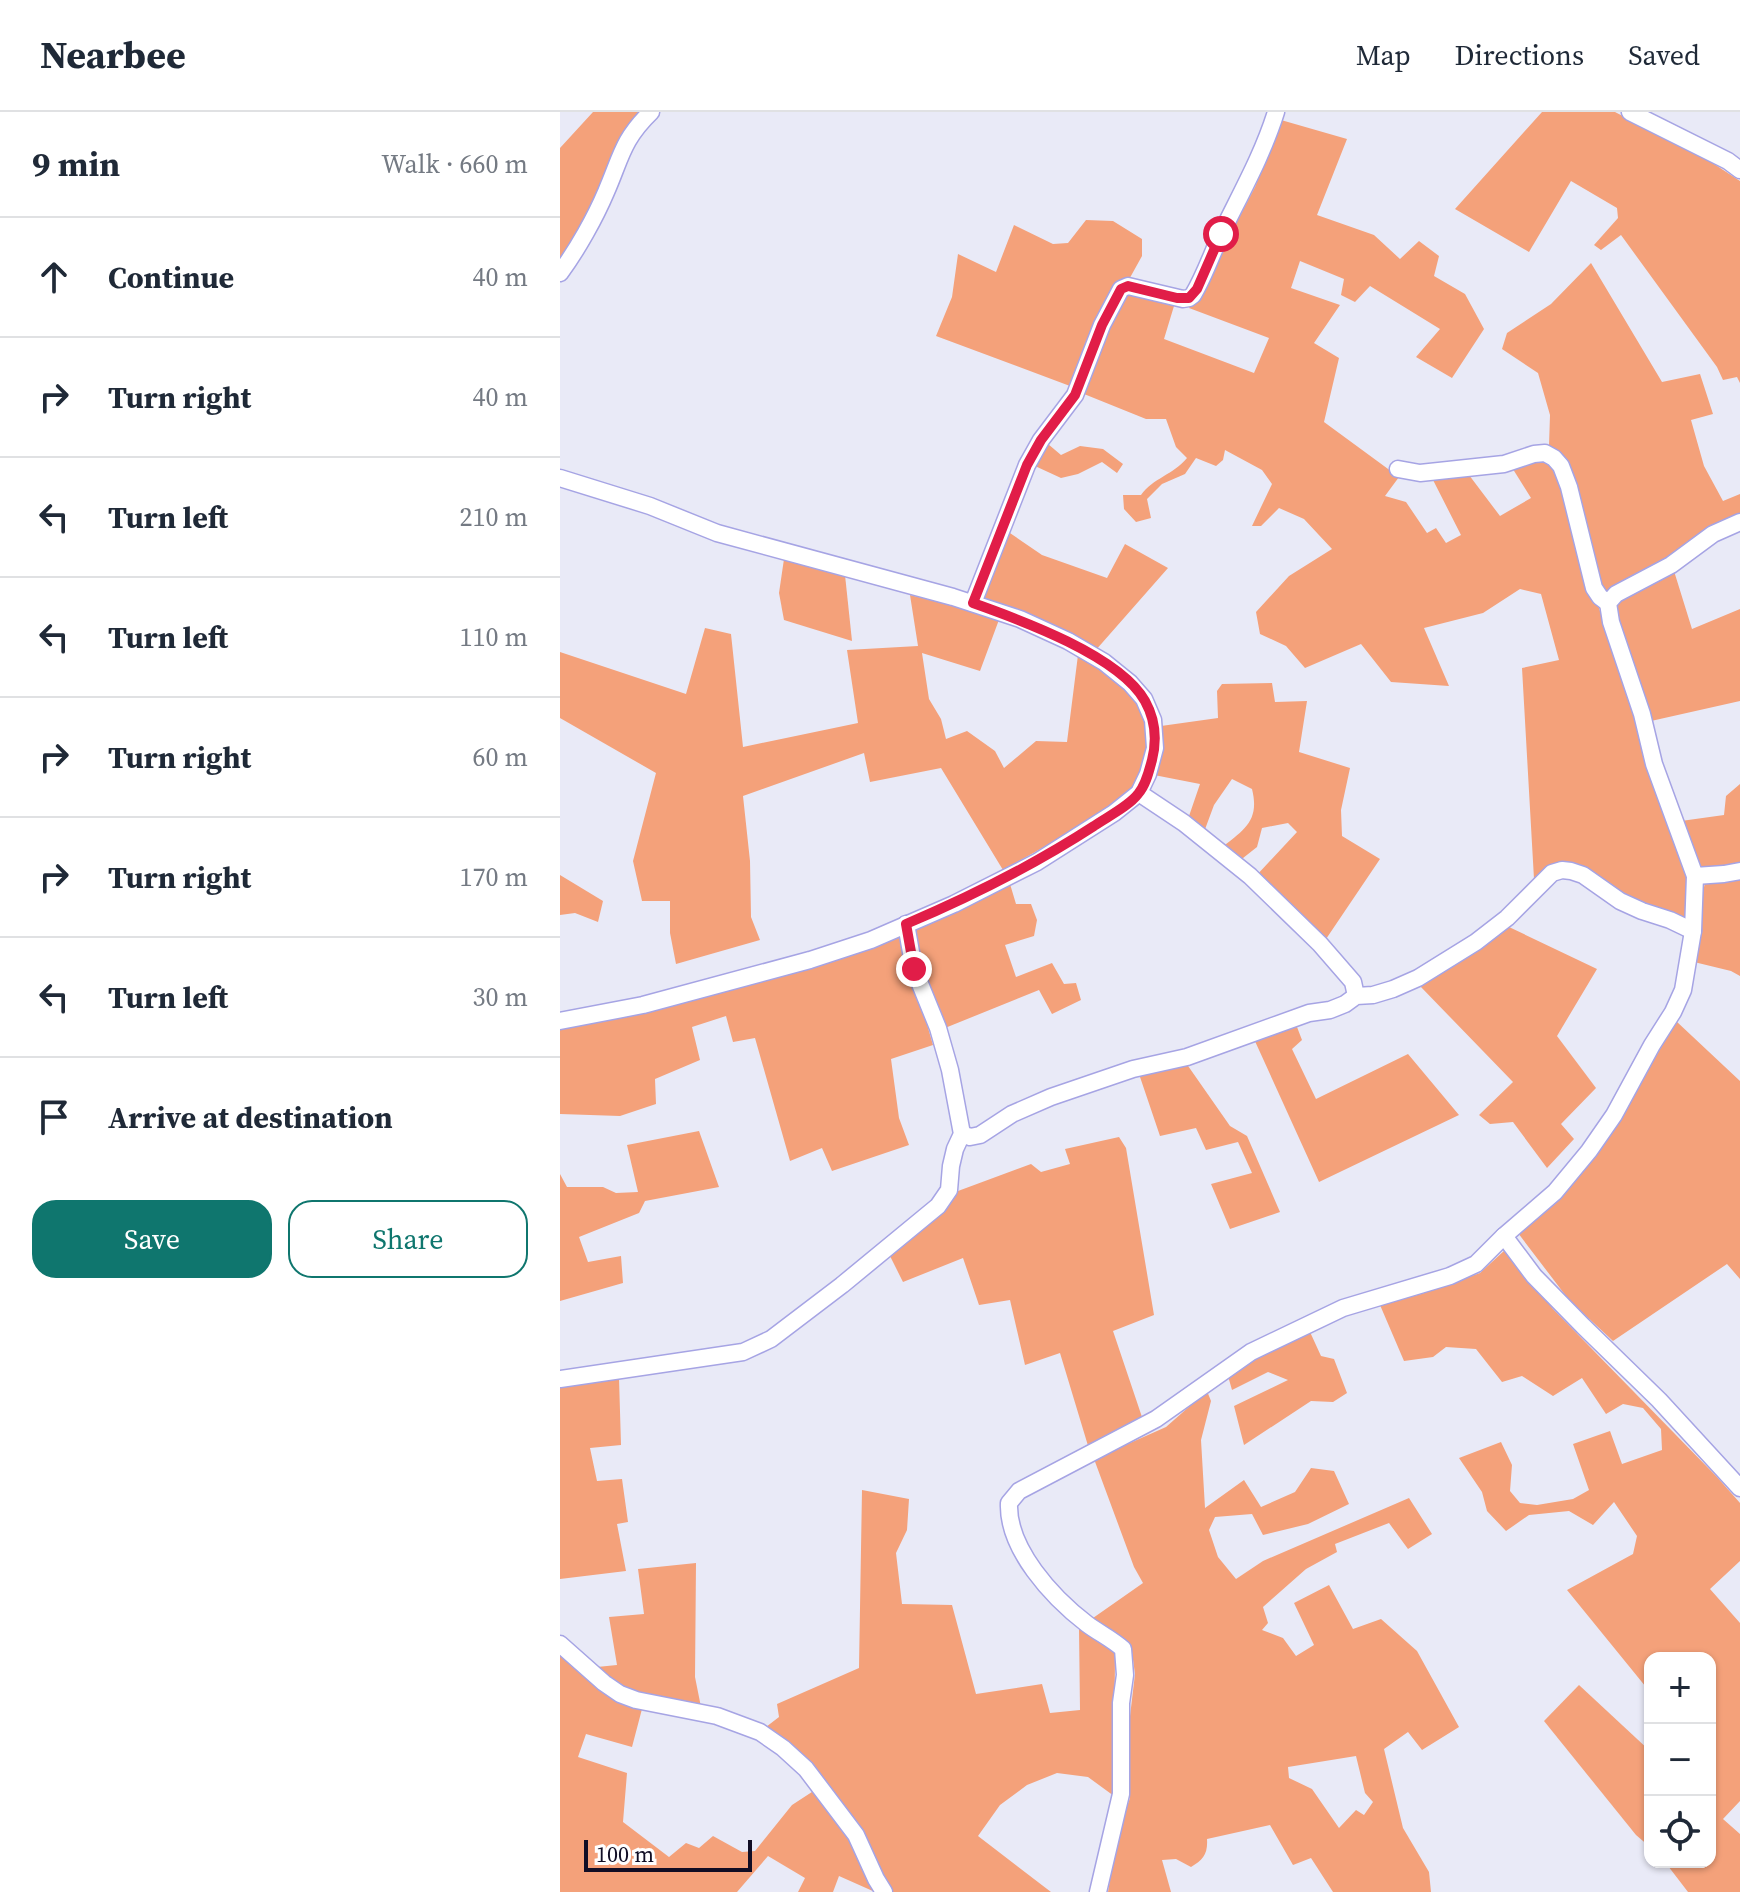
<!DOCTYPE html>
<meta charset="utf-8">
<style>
body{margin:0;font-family:"Source Serif 4",serif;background:#f2f2f3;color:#1f2937}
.controls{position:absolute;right:24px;bottom:24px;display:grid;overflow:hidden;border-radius:16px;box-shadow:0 2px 6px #0004}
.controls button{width:72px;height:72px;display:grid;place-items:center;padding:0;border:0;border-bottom:2px solid #e0e1e3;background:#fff;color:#1f2937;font:40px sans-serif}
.scale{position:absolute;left:24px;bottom:20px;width:168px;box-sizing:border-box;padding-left:8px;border:4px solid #110e25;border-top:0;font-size:22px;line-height:28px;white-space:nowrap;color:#110e25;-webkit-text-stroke:6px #fff;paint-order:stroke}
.stop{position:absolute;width:24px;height:24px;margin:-18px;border:6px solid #e11d48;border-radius:50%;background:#fff}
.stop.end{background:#e11d48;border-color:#fff;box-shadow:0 2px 8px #0008}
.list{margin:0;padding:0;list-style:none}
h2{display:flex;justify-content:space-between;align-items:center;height:104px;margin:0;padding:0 32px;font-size:34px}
h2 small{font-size:26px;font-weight:400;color:#747a83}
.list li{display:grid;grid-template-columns:52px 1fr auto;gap:24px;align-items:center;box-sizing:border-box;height:120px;padding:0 32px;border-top:2px solid #e0e1e3}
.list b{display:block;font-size:30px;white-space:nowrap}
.list em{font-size:26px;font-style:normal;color:#747a83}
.actions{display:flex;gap:16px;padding:24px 32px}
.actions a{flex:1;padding:18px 0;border:2px solid #0f766e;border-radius:24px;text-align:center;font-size:28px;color:#0f766e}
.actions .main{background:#0f766e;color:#fff}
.icon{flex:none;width:44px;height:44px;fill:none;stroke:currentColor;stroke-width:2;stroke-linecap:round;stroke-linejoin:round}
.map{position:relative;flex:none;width:1180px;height:1780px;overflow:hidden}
header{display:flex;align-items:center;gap:48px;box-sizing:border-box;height:112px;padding:0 40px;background:#fff;border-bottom:2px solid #e0e1e3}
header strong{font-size:38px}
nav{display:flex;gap:44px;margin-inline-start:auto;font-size:28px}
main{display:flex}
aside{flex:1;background:#fff}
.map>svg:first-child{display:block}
</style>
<header>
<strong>Nearbee</strong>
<nav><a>Map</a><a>Directions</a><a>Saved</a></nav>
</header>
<main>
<aside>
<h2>9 min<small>Walk · 660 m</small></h2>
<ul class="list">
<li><svg class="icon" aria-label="ahead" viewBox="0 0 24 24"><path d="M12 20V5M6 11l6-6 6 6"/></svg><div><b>Continue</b></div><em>40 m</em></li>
<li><svg class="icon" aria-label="right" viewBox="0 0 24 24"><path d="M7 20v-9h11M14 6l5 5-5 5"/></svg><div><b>Turn right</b></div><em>40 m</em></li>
<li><svg class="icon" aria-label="left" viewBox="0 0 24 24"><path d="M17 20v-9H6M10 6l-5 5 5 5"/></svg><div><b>Turn left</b></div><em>210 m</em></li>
<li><svg class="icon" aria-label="left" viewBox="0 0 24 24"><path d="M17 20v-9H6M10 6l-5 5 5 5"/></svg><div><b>Turn left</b></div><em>110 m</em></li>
<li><svg class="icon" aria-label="right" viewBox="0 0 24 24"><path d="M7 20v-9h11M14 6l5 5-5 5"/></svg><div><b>Turn right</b></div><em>60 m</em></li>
<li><svg class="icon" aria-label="right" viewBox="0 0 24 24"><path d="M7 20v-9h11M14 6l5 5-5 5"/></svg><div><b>Turn right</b></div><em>170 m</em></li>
<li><svg class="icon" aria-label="left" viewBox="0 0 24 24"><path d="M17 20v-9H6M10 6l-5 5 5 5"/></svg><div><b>Turn left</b></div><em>30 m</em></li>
<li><svg class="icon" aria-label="arrive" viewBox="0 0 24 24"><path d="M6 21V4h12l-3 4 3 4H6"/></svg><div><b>Arrive at destination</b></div></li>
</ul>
<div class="actions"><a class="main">Save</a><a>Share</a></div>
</aside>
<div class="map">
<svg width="1180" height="1780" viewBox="0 0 1180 1780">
<rect width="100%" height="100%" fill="#e9eaf7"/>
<!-- green -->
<g fill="#f4a17a" fill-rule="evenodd">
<path d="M33,0H79L57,33L41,78L0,149V36Z"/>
<path d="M982,0H1055L1151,50L1180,69V271L1177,265L1163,268L1157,255L1061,123L1041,138L1034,133L1058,106L1057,96L1011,69L969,140L895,97Z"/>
<path d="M721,8L787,27L757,103L814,123L840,147L859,129L879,144L874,164L905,182L924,217L892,266L856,245L880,217L810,174L795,190L781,183L784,167L740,149L731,176L780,193L754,231L779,246L764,310L839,365L825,384L846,390L867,421L876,416L886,431L901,423L872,366L909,363L940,404L971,386L951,354L974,346L995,353L1038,493L1070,589L1080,631L1131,779L1130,814L1086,796L1024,755L991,753L974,767L962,556L999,548L981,482L960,477L923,501L864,516L889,574L831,570L801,532L745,556L726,534L700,522L696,500L729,464L772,437L744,407L719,396L701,414H692L712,372L702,358L665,338L663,348L656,354L636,346L625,362L602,372L587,387L591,406L576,410L564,397L563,383H581C593,366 613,363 627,346L616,335L606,307H586L524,282L562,184L572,180L614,194L604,227L694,261L709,226L629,196L646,169L695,75Z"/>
<path d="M526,108L553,109L582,127V144L510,274L376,224L392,185L398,142L436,160L454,113L493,132L508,131Z"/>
<path d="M1031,151L1102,270L1140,262L1153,302L1131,308L1144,354L1163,389L1180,382V402L1155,412L1118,441L1066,471L1045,479L1039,472L1007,347L989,334L990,303L978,261L942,237L947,221L991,192Z"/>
<path d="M488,332L501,343L520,334L543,337L563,352L557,361L542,350L518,362L501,366L475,354Z"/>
<path d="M447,419L482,443L547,466L565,432L608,456L535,539L419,489Z"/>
<path d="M224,447L285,463L292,529L224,508L219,481Z"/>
<path d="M1114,459L1132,517L1180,497V589L1091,609L1053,494L1065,482Z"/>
<path d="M350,483L440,505L420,559L362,541L369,587L381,607L386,627L407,619L435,639L444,656L476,629L507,630L518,543C528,549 540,555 550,562C586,587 603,639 574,676C563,690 544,699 529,708C500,726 472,742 443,758L381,656L310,670L304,641L183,684L190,749L191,805L200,828L116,852L110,821V789H82L73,749L96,661L0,606V540L126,582L145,516L171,522L183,635L298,611L287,538L358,534Z"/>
<path d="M712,571L715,590L747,589L739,640L790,656L781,698L782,724L820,747L764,830L695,765L737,720L728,711L702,716L697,735L678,750L661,736C684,718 700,709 692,677L672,667L654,693L644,720L628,707L640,672L594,663L601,614L658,606L657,579L662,572Z"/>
<path d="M1180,672V752L1138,759L1121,709L1164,703L1166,684Z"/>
<path d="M0,763L43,789L38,810L15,801L0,803Z"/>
<path d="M1180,764V864L1171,859L1134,850L1139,796L1145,771Z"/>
<path d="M450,772L456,792H471L477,808L474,824L445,833L456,865L492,851L504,872L516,871L521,888L492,902L479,878L385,916L363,862L355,815Z"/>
<path d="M949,815L1037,857L997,924L1036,976L1001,1012L1014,1027L987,1056L953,1010L930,1012L919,1003L953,970L859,873Z"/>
<path d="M341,823L373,933L331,947L339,1006L349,1033L272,1059L262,1036L230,1049L195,926L173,930L166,904L132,915L140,948L95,967L96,992L60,1004L0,1002V915Z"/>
<path d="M1116,909L1180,969V1167L1167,1152L1053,1229L1009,1188L958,1121L1061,1006Z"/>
<path d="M737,915L742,928L732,937L756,987L848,942L899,1003L759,1070L694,927Z"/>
<path d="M626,951L670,1014L687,1024L720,1100L670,1117L651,1072L692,1061L678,1030L646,1038L636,1016L600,1024L579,962Z"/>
<path d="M139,1019L159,1075L85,1089L79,1101L19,1125L28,1150L61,1144L63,1171L0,1189V1062L7,1075H43L56,1081L78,1080L67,1033Z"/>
<path d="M559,1025L566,1036L594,1203L553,1219L583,1308L529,1337L500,1241L465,1253L450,1188L419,1193L403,1146L343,1170L329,1142L385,1098L398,1079L471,1052L481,1060L510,1052L505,1037Z"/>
<path d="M945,1138L993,1197L1157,1365L1180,1391V1449L1150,1477L1180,1511V1689L1163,1707L1180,1722V1780H1128L1105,1750H1150V1643L1153,1640L1150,1637V1546H1090V1580L1007,1478L1073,1442L1077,1424L1054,1390L1033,1413L1009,1399L969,1403L946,1419L927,1399L922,1380L899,1346L941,1330L952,1353L950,1379L960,1391L977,1393L1013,1387L1029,1378L1013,1332L1050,1319L1062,1352L1102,1338L1101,1317L1083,1296L1063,1292L1046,1302L1022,1266L993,1284L962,1264L942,1270L916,1237L886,1235L873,1245L844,1249L820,1193L861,1182L920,1161Z"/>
<path d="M750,1220L761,1244L774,1247L787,1281L773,1290L751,1289L684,1333L674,1294L728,1268L708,1260L672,1278L668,1264L704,1242Z"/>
<path d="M59,1266L61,1333L30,1336L37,1369L62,1367L68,1410L57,1412L66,1459L0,1467V1273Z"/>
<path d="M647,1279L651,1289L641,1328L645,1396L684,1368L701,1395L735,1380L751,1356L774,1359L789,1392L748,1412L703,1423L692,1402L655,1405L649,1418L658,1445L676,1467L703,1449L849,1386L872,1422L848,1437L829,1411L775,1432L777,1440L746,1457L703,1495L708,1511L702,1518L723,1526L736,1544L754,1533L734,1491L769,1473L793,1517L821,1507L857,1539L899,1615L862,1638L848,1620L824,1637L843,1716L869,1760L871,1780H773L751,1746L733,1753L710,1713L647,1727C648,1742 643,1748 631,1755L616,1747L602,1748L611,1780H548L557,1723L570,1686L568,1621L575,1562L572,1540L558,1525L533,1506L583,1471L574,1455L534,1347L606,1315ZM796,1644L805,1681L813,1690L804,1703L796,1698L779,1716L752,1677L729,1666L728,1655Z"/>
<path d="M302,1378L349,1387L347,1418L336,1441L342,1492L392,1493L416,1582L482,1572L490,1601L520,1598L519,1516L555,1540L554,1684L528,1665L497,1661L467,1673L440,1693L418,1724L491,1780H327L302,1721L257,1658L206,1615L219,1605L217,1592L299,1556Z"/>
<path d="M136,1451L135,1565L141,1595L79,1584L55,1571L37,1555L57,1553L49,1505L84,1502L78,1457Z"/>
<path d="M0,1541L82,1597L72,1635L26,1622L18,1645L67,1661L63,1710L109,1745L126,1731L139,1736L153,1724L182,1740L195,1739L232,1693L255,1678L296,1734L315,1780L279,1764L273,1780H238L245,1766L208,1744L177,1780H0Z"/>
<path d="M1019,1573L1090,1639V1735L1076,1723L984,1609Z"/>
</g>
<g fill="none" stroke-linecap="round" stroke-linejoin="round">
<defs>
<g id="minor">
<path d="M1070,0L1168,49L1180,58"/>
<path d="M0,161C17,138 35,106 46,80C61,46 62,28 91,0"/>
<path d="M838,357L860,361L944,352L974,342L985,341L994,346L1001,354L1009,375L1034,476L1040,485L1048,491"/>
<path d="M0,366L90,394L157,421L393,485L460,507L508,529L544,550L570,571L584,587L593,608L595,636L588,662L579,681L554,701L477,750L394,792L311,828L250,848L83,893L0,909"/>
<path d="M413,491L467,353L481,328L515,283L542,213L561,177L568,174L623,187L629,186L633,183C645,163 652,141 662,120C681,81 703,42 716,0"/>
<path d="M579,681L624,711L690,764L760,832L793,870L796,884"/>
<path d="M1135,764L1164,762L1180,759"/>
<path d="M402,1022L410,1025L420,1023L452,1002L491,985L573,957L627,945L749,901L770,898L785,892L796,884L813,883L833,877L858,866L916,830L947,806L992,761L1002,758L1011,759L1023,763L1060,789L1082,799L1110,808L1133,819"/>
<path d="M944,1124L974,1164L1023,1214L1099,1288L1180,1376"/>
<path d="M0,1267L183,1240L211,1227L282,1173L378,1094L389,1078L391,1054L395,1037L402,1022L390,958L378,916L354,857L346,812"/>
<path d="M0,1532L44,1571L60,1582L76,1588L157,1604L200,1620L223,1636L246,1657L296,1723L316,1767L324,1780"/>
<path d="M538,1780L561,1682V1591L565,1563L563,1537C552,1527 539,1521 527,1512C493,1486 447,1437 449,1391L459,1379L596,1307L691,1240L783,1196L890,1164L916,1152L944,1124L995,1080L1029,1039L1054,1003L1092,933L1113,900L1123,878L1133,819L1135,764L1094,652L1082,602L1051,510L1048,491L1056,482L1111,453L1153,422L1180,410"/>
</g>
</defs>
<!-- minor casing -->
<use href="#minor" stroke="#a6a4e4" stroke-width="19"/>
<!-- minor -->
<use href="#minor" stroke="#fff" stroke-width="16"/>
</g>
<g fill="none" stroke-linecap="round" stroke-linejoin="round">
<!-- route -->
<path stroke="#e11d48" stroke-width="10" d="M354,857L346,812C412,784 474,753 534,714C547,705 569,694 578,682C586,673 589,659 592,648C597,628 595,607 585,589C560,544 461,508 413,491L467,353L481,328L515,283L542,213L561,177L568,174L617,186H629L637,177L661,122"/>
</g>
</svg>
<div class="controls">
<button>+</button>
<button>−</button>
<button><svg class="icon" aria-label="locate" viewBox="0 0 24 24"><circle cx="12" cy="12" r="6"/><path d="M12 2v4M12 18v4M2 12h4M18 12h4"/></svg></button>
</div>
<div class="scale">100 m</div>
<div class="stop" style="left:661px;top:122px"></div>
<div class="stop end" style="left:354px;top:857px"></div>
</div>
</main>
